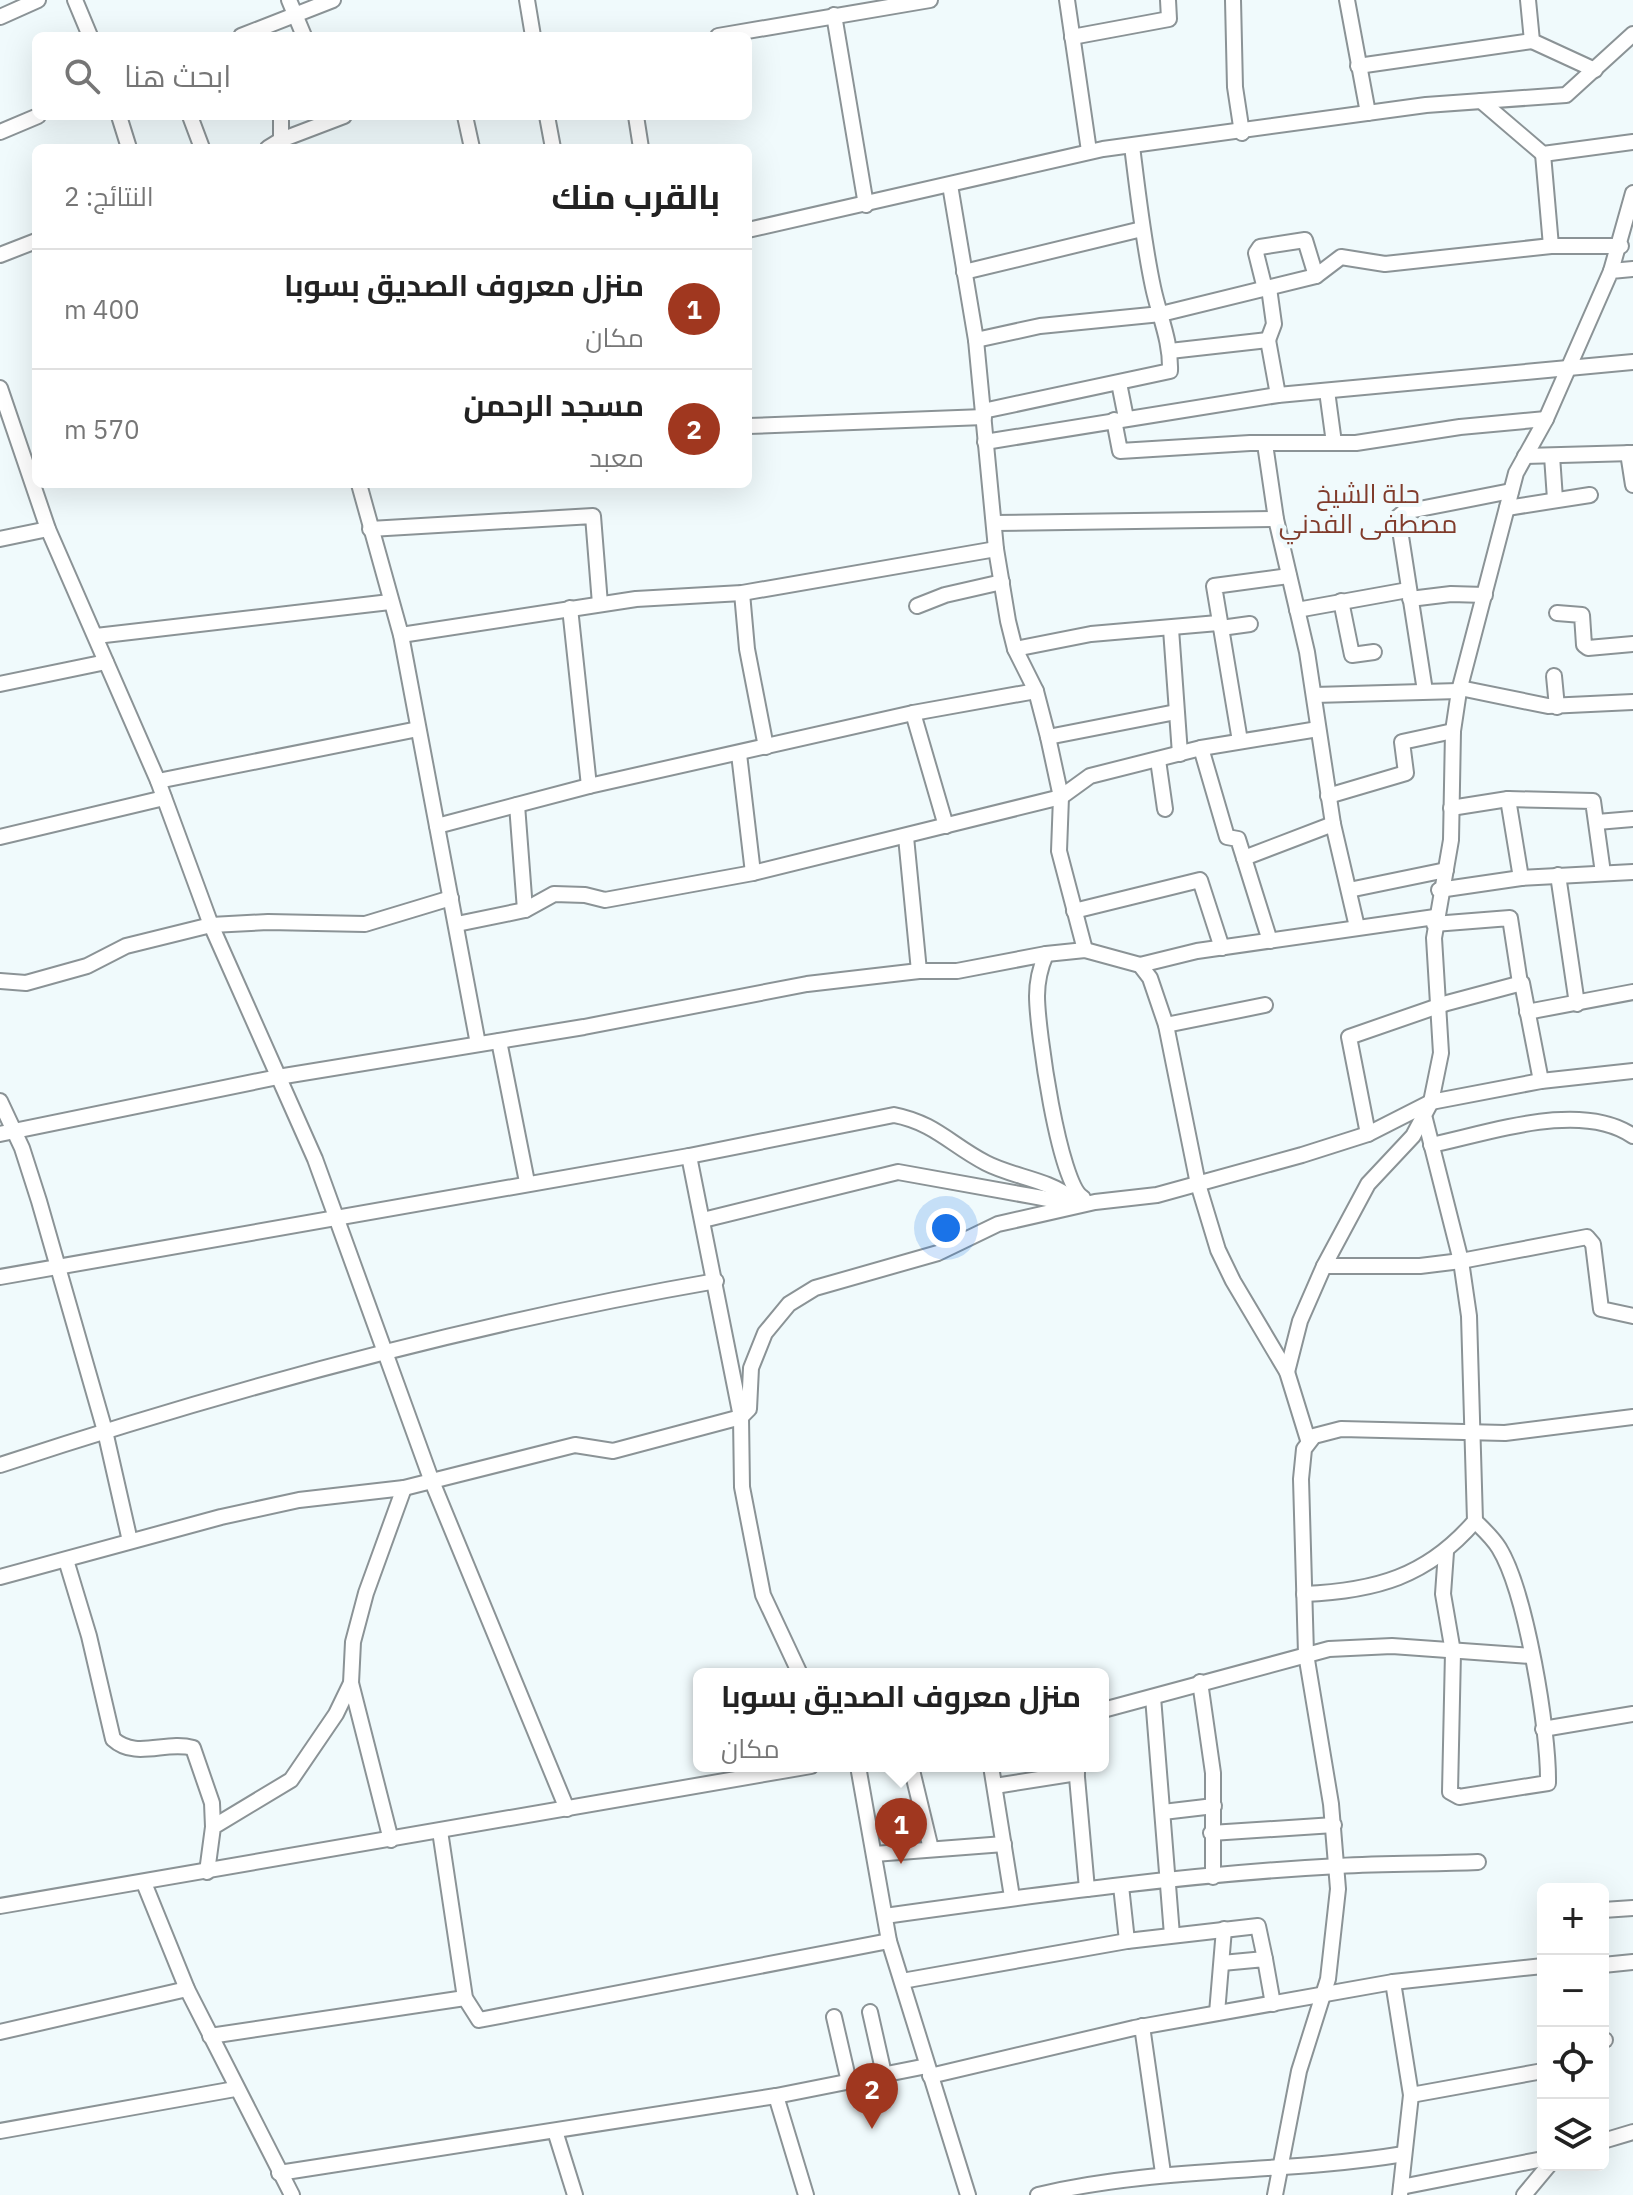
<!DOCTYPE html>
<html lang="ar">
<meta charset="utf-8">
<style>
body{margin:0;font-family:"IBM Plex Sans",Cairo,sans-serif;background:#f2f2f2;color:#222;direction:rtl}
.controls{position:absolute;right:24px;bottom:24px;display:grid;overflow:hidden;border-radius:12px;box-shadow:0 8px 32px #0002}
.controls button{width:72px;height:72px;display:grid;place-items:center;padding:0;border:0;border-bottom:2px solid #e0e0e0;background:#fff;color:#222;font:40px sans-serif}
.you{position:absolute;left:946px;top:1228px;width:28px;height:28px;margin:-20px;border:6px solid #fff;border-radius:50%;background:#1a73e8;box-shadow:0 0 0 12px #1a73e833}
.badge{display:grid;place-items:center;width:52px;height:52px;border-radius:50%;background:#a0371f;color:#fff;font-size:26px;font-weight:700}
.pin{position:absolute;translate:-50% -66px;filter:drop-shadow(0 2px 4px #0008)}
.pin::after{content:'';position:absolute;top:42px;width:28px;height:24px;background:inherit;clip-path:polygon(0 0,100% 0,50% 100%)}
.popup{position:absolute;left:693px;top:1668px;width:416px;height:104px;box-sizing:border-box;display:grid;place-content:center;border-radius:12px;background:#fff;filter:drop-shadow(0 2px 6px #0005);font-size:26px;white-space:nowrap;color:#767676}
.popup b{font-size:30px;color:#222}
.popup::after{content:'';position:absolute;left:50%;top:100%;margin-left:-16px;border:16px solid transparent;border-top-color:#fff}
.list{margin:0;padding:0;list-style:none}
h2{display:flex;justify-content:space-between;align-items:center;height:104px;margin:0;padding:0 32px;font-size:34px}
h2 small{font-size:26px;font-weight:400;color:#767676}
.list li{display:grid;grid-template-columns:52px 1fr auto;gap:24px;align-items:center;box-sizing:border-box;height:120px;padding:0 32px;border-top:2px solid #e0e0e0}
.list b{display:block;font-size:30px;white-space:nowrap}
.list p{margin:0;font-size:26px;white-space:nowrap;color:#767676}
.list em{font-size:26px;font-style:normal;color:#767676}
.icon{flex:none;width:44px;height:44px;fill:none;stroke:currentColor;stroke-width:2;stroke-linecap:round;stroke-linejoin:round}
.map{position:relative;flex:none;width:1633px;height:2195px;overflow:hidden;direction:ltr}
.search{position:absolute;background:#fff;box-shadow:0 8px 32px #0002;left:32px;top:32px;width:720px;height:88px;display:flex;align-items:center;gap:20px;box-sizing:border-box;padding:0 28px;border-radius:12px;color:#767676;font-size:30px}
.panel{position:absolute;background:#fff;box-shadow:0 8px 32px #0002;left:32px;top:144px;width:720px;height:344px;border-radius:12px;direction:rtl}
.map>svg:first-child{display:block}
</style>
<div class="map">
<svg width="1633" height="2195" viewBox="0 0 1633 2195">
<rect width="100%" height="100%" fill="#f0fafc"/>
<g fill="none" stroke-linecap="round" stroke-linejoin="round">
<defs>
<g id="minor">
<path d="M75,0L90,36"/>
<path d="M289,0L304,36"/>
<path d="M527,0L533,36"/>
<path d="M1067,0L1089,151"/>
<path d="M1233,0L1235,87L1242,133"/>
<path d="M1347,0L1368,113"/>
<path d="M1528,0L1532,41L1595,70"/>
<path d="M834,15L866,205"/>
<path d="M0,17L38,0"/>
<path d="M241,36L333,0"/>
<path d="M718,36L930,0"/>
<path d="M1072,37L1169,19L1168,0"/>
<path d="M1358,66L1532,41"/>
<path d="M1481,101L1543,154L1633,142"/>
<path d="M119,116L129,148"/>
<path d="M190,116L202,148"/>
<path d="M465,116L472,148"/>
<path d="M547,116L553,148"/>
<path d="M636,116L641,148"/>
<path d="M0,132L38,116"/>
<path d="M268,148L281,140V116"/>
<path d="M282,148L281,140L344,116"/>
<path d="M1543,154L1551,246"/>
<path d="M950,185L976,340L996,549L1008,621L1015,649L1036,691L1048,737L1061,797L1059,851L1085,950"/>
<path d="M748,230L1103,149L1426,105L1566,95L1633,34"/>
<path d="M0,255L36,241"/>
<path d="M1611,271L1633,193"/>
<path d="M964,272L1142,229"/>
<path d="M1265,289L1256,253L1260,247L1305,240L1316,276"/>
<path d="M976,340L1040,326L1161,314L1316,276L1341,257L1385,264L1551,246H1621"/>
<path d="M1268,340L1274,324L1269,288"/>
<path d="M1170,351L1268,340L1278,395"/>
<path d="M1119,383L1126,418"/>
<path d="M0,388L48,529L158,781L211,925L315,1159L431,1479L567,1809"/>
<path d="M1327,391L1334,443"/>
<path d="M983,411L1170,371C1171,340 1159,316 1153,287C1143,240 1138,194 1132,146"/>
<path d="M1114,420L1120,451L1250,443H1356L1460,427L1546,419"/>
<path d="M748,426L984,417"/>
<path d="M985,442L1278,395L1633,362"/>
<path d="M1265,444L1276,519L1307,652L1333,824L1357,927"/>
<path d="M1628,453L1633,485"/>
<path d="M1525,456L1633,453"/>
<path d="M1552,456L1555,499"/>
<path d="M359,484L401,635L478,1044"/>
<path d="M1507,508L1590,495"/>
<path d="M994,523L1276,519"/>
<path d="M370,529L593,516L600,604"/>
<path d="M0,539L48,529"/>
<path d="M742,593L747,649L766,747"/>
<path d="M1410,599L1451,594L1485,595"/>
<path d="M1341,601L1352,655L1374,652"/>
<path d="M917,606L945,595L1002,582"/>
<path d="M570,608L589,786"/>
<path d="M1297,610L1408,590"/>
<path d="M1557,613L1582,615L1584,645L1588,648L1633,644"/>
<path d="M1221,628L1250,624"/>
<path d="M1171,629L1180,754"/>
<path d="M401,635L636,599L742,593L996,549"/>
<path d="M96,636L390,602"/>
<path d="M1015,649L1091,634L1218,623"/>
<path d="M1554,676L1557,707"/>
<path d="M0,684L106,662"/>
<path d="M1460,688L1548,706L1633,702"/>
<path d="M1425,691L1398,517L1404,512L1511,491"/>
<path d="M1314,695L1459,691"/>
<path d="M913,713L946,826"/>
<path d="M1048,737L1176,712"/>
<path d="M1240,741L1214,586L1289,576"/>
<path d="M1201,748L1227,837L1238,839L1270,941"/>
<path d="M739,754L753,873"/>
<path d="M1158,760L1165,809"/>
<path d="M158,781L418,729"/>
<path d="M1328,796L1406,773L1402,742L1453,731"/>
<path d="M1508,799L1521,878"/>
<path d="M517,805L525,910"/>
<path d="M1451,808L1508,799L1593,801L1603,873"/>
<path d="M1597,822L1633,819"/>
<path d="M437,826L589,786L913,713L1036,691"/>
<path d="M0,837L164,798"/>
<path d="M906,837L919,971"/>
<path d="M1244,858L1333,824"/>
<path d="M1558,875L1577,1004"/>
<path d="M1349,890L1446,870"/>
<path d="M1439,890L1521,878L1633,872"/>
<path d="M1074,911L1200,880L1222,948"/>
<path d="M457,924L525,910L554,894L585,895L605,900L753,873L1061,797L1090,776L1201,748L1318,729"/>
<path d="M1434,924L1510,918L1520,983"/>
<path d="M1046,954C1040,968 1037,980 1037,996C1037,1028 1059,1185 1083,1198"/>
<path d="M1140,965L1197,951L1435,917"/>
<path d="M0,981L26,983L87,966L126,946L211,925L268,922L365,924L451,898"/>
<path d="M1527,1012L1633,992"/>
<path d="M1166,1025L1265,1005"/>
<path d="M499,1041L527,1182"/>
<path d="M0,1101L22,1148L39,1201L105,1431L130,1541"/>
<path d="M0,1134L278,1077L584,1027L807,984L919,971H957L1046,954L1085,950L1140,965L1150,978L1166,1025L1198,1184L1218,1250L1233,1281L1287,1372L1308,1440"/>
<path d="M1368,1134L1349,1037L1447,1003L1522,983L1541,1081"/>
<path d="M1431,1145C1489,1133 1581,1100 1633,1136"/>
<path d="M689,1156L741,1417L742,1487L763,1595L800,1674"/>
<path d="M703,1220L898,1172L1048,1199L1070,1198"/>
<path d="M1324,1266H1420L1461,1261L1587,1237L1593,1244L1601,1309L1633,1316"/>
<path d="M0,1277L689,1156L894,1115C935,1123 951,1145 986,1163C1013,1177 1047,1179 1071,1198L1079,1197"/>
<path d="M1287,1372L1300,1321L1324,1266L1368,1184L1413,1136L1431,1102L1441,1053L1434,938L1451,840L1453,731L1459,691L1516,473L1546,419L1611,271L1633,269"/>
<path d="M0,1465C234,1388 473,1323 716,1281"/>
<path d="M1446,1552L1443,1594L1453,1652L1450,1792L1459,1797L1548,1783C1549,1731 1526,1592 1499,1548C1493,1538 1483,1529 1475,1521"/>
<path d="M66,1560L89,1636L113,1739C136,1760 166,1740 193,1748L212,1803L213,1827"/>
<path d="M0,1577L221,1517L299,1500L404,1488L575,1445L613,1451L741,1417L749,1409L751,1368L765,1333L789,1304L815,1288L938,1253L998,1224L1095,1202L1157,1195L1302,1155L1368,1134L1431,1102L1541,1081L1633,1071"/>
<path d="M1304,1594C1375,1591 1427,1577 1475,1521L1469,1316L1461,1261L1425,1119"/>
<path d="M1200,1682L1213,1773V1877"/>
<path d="M351,1683L391,1840"/>
<path d="M1153,1697L1172,1935"/>
<path d="M1103,1710L1329,1649L1392,1646L1531,1656"/>
<path d="M1543,1729L1633,1714"/>
<path d="M858,1766L889,1941L968,2195"/>
<path d="M911,1766L931,1849"/>
<path d="M991,1766L1012,1897"/>
<path d="M1076,1766L1087,1889"/>
<path d="M995,1786L1077,1773"/>
<path d="M1163,1812L1214,1806"/>
<path d="M440,1831L465,1998L479,2020L889,1941"/>
<path d="M1211,1833L1334,1825"/>
<path d="M874,1854L1004,1844"/>
<path d="M207,1872L213,1827L291,1780L336,1714L351,1683L353,1642L366,1593L404,1488"/>
<path d="M144,1883L187,1989L292,2195"/>
<path d="M1121,1886L1127,1941"/>
<path d="M0,1906L811,1766"/>
<path d="M1603,1910L1633,1908"/>
<path d="M885,1916C1036,1895 1187,1874 1339,1866C1385,1863 1432,1864 1478,1862"/>
<path d="M1222,1963L1265,1959L1273,2004"/>
<path d="M1603,1965L1633,1962"/>
<path d="M902,1981L1127,1941L1258,1926L1265,1959"/>
<path d="M1393,1982L1411,2095L1400,2195"/>
<path d="M870,2012L884,2074"/>
<path d="M1217,2013L1224,1929"/>
<path d="M834,2017L849,2082"/>
<path d="M1142,2026L1163,2173"/>
<path d="M0,2032L187,1989"/>
<path d="M210,2036L465,1998"/>
<path d="M1603,2040H1605"/>
<path d="M930,2076L1134,2028L1393,1982L1543,1966"/>
<path d="M1411,2095L1543,2071"/>
<path d="M776,2096L806,2195"/>
<path d="M0,2131L235,2089"/>
<path d="M555,2131L575,2195"/>
<path d="M1603,2141L1633,2132"/>
<path d="M279,2173L776,2096L927,2066"/>
<path d="M1401,2187L1543,2159"/>
<path d="M1038,2195C1159,2166 1283,2174 1404,2154"/>
<path d="M1275,2195L1299,2071L1328,1979L1338,1889L1331,1804L1306,1654L1301,1479L1304,1449L1314,1436L1341,1429L1505,1433L1633,1417"/>
<path d="M1524,2195L1549,2165"/>
</g>
</defs>
<!-- minor casing -->
<use href="#minor" stroke="#8b9396" stroke-width="18"/>
<!-- minor -->
<use href="#minor" stroke="#fff" stroke-width="14"/>
</g>
<g text-anchor="middle" stroke-width="8" stroke-linejoin="round" paint-order="stroke">
<!-- quarter labels -->
<g font-size="26" fill="#803b2b" stroke="#f0fafc">
<text x="1368" y="503">حلة الشيخ<tspan x="1368" dy="30">مصطفى الفدني</tspan></text>
</g>
</g>
</svg>
<div class="controls">
<button>+</button>
<button>−</button>
<button><svg class="icon" aria-label="locate" viewBox="0 0 24 24"><circle cx="12" cy="12" r="6"/><path d="M12 2v4M12 18v4M2 12h4M18 12h4"/></svg></button>
<button><svg class="icon" aria-label="layers" viewBox="0 0 24 24"><path d="M12 4l9 5-9 5-9-5zM3 14l9 5 9-5"/></svg></button>
</div>
<div class="you"></div>
<div class="pin badge" style="left:901px;top:1864px">1</div>
<div class="popup"><b>منزل معروف الصديق بسوبا</b>مكان</div>
<div class="pin badge" style="left:872px;top:2129px">2</div>
<div class="search"><svg class="icon" aria-label="search" viewBox="0 0 24 24"><circle cx="10" cy="10" r="6"/><path d="M15 15l6 6"/></svg>ابحث هنا</div>
<section class="panel">
<h2>بالقرب منك<small>النتائج: 2</small></h2>
<ul class="list">
<li><span class="badge">1</span><div><b>منزل معروف الصديق بسوبا</b><p>مكان</p></div><em>400 m</em></li>
<li><span class="badge">2</span><div><b>مسجد الرحمن</b><p>معبد</p></div><em>570 m</em></li>
</ul>
</section>
</div>
